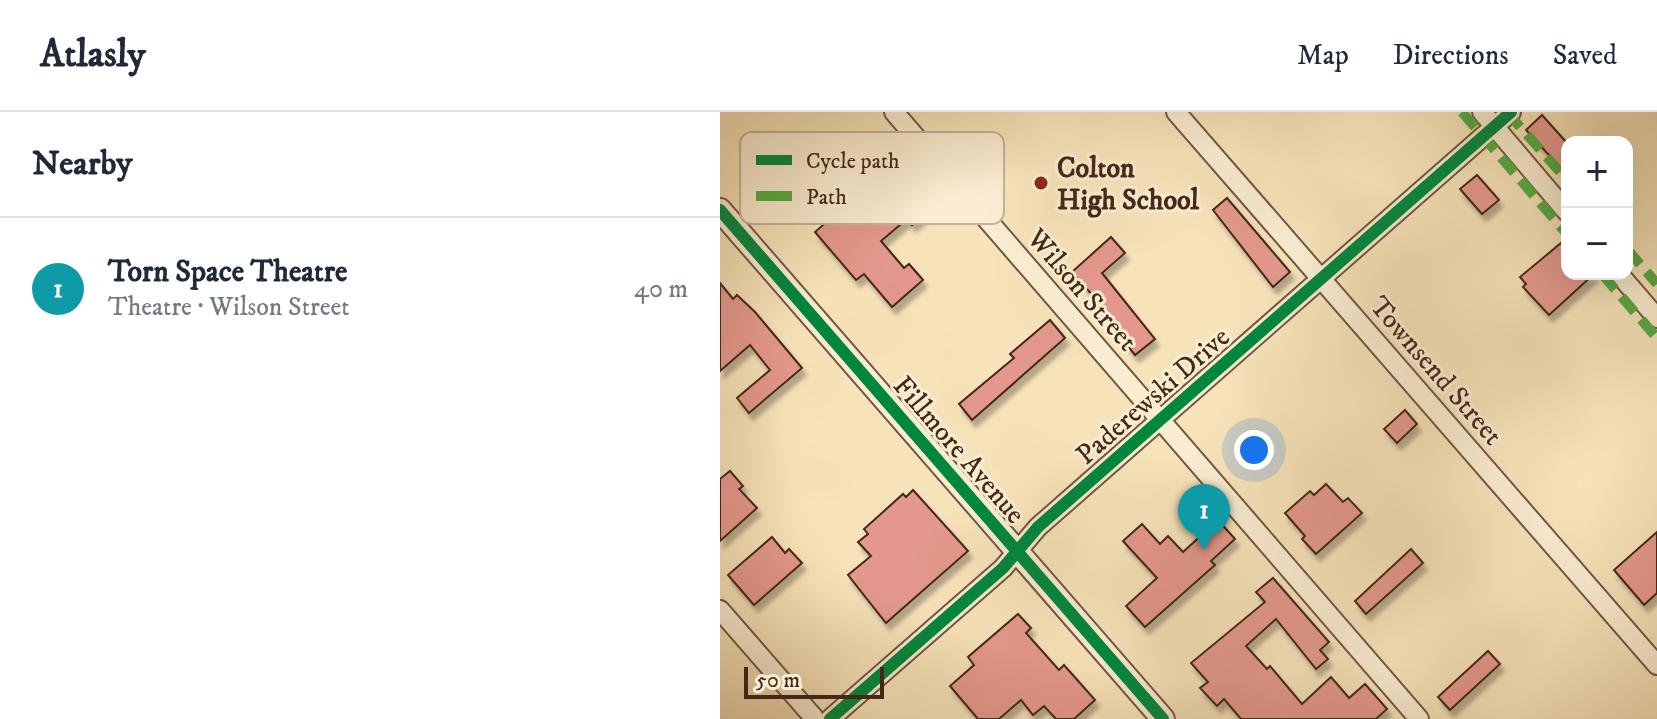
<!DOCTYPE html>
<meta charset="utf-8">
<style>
body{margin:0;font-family:"IM FELL DW Pica",serif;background:#f2f2f3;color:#1f2937}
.controls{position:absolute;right:24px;top:24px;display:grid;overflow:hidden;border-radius:16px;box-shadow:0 8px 32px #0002}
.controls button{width:72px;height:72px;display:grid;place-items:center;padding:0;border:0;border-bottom:2px solid #e0e1e3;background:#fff;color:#1f2937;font:40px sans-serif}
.scale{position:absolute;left:24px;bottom:20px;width:140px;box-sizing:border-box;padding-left:8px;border:4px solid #452818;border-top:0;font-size:22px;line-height:28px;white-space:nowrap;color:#452818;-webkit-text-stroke:6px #faedd2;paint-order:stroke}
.you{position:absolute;left:534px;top:338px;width:28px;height:28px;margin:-20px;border:6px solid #fff;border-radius:50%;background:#1a73e8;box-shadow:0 0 0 12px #1a73e833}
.badge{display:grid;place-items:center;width:52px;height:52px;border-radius:50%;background:#8f2418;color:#fff;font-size:26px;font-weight:700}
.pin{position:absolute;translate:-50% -66px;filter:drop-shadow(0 2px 4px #0008)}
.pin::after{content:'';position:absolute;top:42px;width:28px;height:24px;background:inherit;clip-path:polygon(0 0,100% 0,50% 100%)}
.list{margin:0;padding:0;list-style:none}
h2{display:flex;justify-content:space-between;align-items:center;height:104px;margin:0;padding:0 32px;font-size:34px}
h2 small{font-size:26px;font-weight:400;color:#747a83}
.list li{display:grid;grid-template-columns:52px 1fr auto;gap:24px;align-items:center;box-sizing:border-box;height:144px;padding:0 32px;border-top:2px solid #e0e1e3}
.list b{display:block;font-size:30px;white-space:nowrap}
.list p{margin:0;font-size:26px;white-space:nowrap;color:#747a83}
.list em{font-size:26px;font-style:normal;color:#747a83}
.map{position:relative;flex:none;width:937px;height:607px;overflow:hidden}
header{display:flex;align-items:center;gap:48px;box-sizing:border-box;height:112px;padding:0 40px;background:#fff;border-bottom:2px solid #e0e1e3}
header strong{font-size:38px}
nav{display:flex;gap:44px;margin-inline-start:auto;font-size:28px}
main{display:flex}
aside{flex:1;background:#fff}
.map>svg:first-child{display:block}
</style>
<header>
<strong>Atlasly</strong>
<nav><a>Map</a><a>Directions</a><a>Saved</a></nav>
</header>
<main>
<aside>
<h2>Nearby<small></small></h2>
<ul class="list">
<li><span class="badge" style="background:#0f9aa8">1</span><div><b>Torn Space Theatre</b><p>Theatre · Wilson Street</p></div><em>40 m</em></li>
</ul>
</aside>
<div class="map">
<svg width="937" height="607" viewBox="0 0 937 607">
<defs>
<filter id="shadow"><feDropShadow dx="4" dy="7" stdDeviation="2" flood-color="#0004"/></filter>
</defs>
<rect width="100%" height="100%" fill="#f7e3ba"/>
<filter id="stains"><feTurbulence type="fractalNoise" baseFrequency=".0025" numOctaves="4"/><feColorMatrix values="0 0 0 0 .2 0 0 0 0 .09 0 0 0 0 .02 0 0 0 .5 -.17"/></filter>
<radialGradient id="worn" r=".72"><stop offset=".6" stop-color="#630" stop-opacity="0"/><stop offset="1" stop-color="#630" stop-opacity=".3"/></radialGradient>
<!-- building -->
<g fill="#e4988d" stroke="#452818" stroke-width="2" filter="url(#shadow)">
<path d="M822,3L847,31V63L806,18Z"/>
<path d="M177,49L216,93L192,113L187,107L161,129L184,156L189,152L203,168L172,195L144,162L136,168L95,120Z"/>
<path d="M757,63L779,88L762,102L740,77Z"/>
<path d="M507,86L570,160L553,175L493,98Z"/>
<path d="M391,125L405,141L382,161L435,227L415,243L378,197L382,194L352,160Z"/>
<path d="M847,126V162H874L829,203L803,175L806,172L800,165Z"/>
<path d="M0,171L13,187L17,183L35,200L82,256L29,301L17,286L50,258L30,233L0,259Z"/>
<path d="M330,208L345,226L252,308L239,292L294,246L290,242Z"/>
<path d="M685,298L697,312L677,331L664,317Z"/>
<path d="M10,359L23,374L19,377L37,396L0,429V367Z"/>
<path d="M606,372L623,390L628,386L642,401L596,442L582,427L585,424L565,401L590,379L594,383Z"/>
<path d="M193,378L248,439L166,511L128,463L151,444L138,430L148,422L144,417L183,382L186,385Z"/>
<path d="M498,408L515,427L491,449L495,453L425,515L406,494L437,466L403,429L422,412L440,432L448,424L463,440Z"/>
<path d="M937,420V481L924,493L894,458Z"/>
<path d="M52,425L65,441L69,437L82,451L34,493L8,463Z"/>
<path d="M691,437L703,451L646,502L635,489Z"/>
<path d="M553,466L609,530L600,538L608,547L596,557L556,507L526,534L547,557L550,554L582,592L611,565L629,586L645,572L667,597L656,607H521L504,587L497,594L480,576L488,570L471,551L545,490L536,480Z"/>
<path d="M298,502L311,516L306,521L339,558L344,553L375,588L354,607H336L324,594L313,603L301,588L279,607H258L230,574L254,553L248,545Z"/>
<path d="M768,539L780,552L730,598L718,585Z"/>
</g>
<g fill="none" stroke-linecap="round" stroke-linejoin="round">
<defs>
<g id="minor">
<path d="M174,0L699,607"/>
<path d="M456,0L937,553"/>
<path d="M762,0L847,100"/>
<path d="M899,162L937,206"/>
<path d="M0,498L95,607"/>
<path d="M110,607L283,456L318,415L791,0"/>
</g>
<path id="tertiary" d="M0,98L443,607"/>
</defs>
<!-- minor casing -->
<use href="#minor" stroke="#725740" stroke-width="22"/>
<!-- tertiary casing -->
<use href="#tertiary" stroke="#725740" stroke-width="26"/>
<!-- minor -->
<use href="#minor" stroke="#faedd2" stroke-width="18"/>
<!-- tertiary -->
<use href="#tertiary" stroke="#faedd2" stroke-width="22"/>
<!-- quiet -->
<g stroke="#56aa42" stroke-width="10" stroke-dasharray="20 10" stroke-linecap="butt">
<path d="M742,0L847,122"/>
<path d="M787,0L847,68"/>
<path d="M907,137L937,172"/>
<path d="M882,162L937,226"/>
</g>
<defs>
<g id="cycleway">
<path d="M0,98L443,607"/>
<path d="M110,607L283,456L318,415L791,0"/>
</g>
</defs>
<!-- cycleway casing -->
<use href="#cycleway" stroke="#faedd2" stroke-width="17"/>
<!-- cycleway -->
<use href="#cycleway" stroke="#00873e" stroke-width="12"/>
</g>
<!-- markers -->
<circle fill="#8f2418" stroke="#faedd2" stroke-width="3" cx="321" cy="71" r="8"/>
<g text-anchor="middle" stroke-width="6" stroke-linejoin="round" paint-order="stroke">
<!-- poi labels -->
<g font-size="28" font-weight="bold" fill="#452818" stroke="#faedd2" text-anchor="start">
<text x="337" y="65">Colton<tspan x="337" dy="32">High School</tspan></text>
</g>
<!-- street labels -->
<g font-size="28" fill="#452818" stroke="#faedd2">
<text transform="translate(363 177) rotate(49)" y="10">Wilson Street</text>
<text transform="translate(717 258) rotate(49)" y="10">Townsend Street</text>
<text transform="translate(432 283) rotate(-41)" y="10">Paderewski Drive</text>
<text transform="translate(240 337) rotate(49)" y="10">Fillmore Avenue</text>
</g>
</g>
<!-- legend -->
<rect x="20" y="20" width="264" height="92" rx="12" fill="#faedd2" stroke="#c4b29a" stroke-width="2"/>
<rect x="36" y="43" width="36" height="10" fill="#00873e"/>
<rect x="36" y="79" width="36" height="10" fill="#56aa42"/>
<g font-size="22" fill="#452818">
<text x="86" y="56">Cycle path</text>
<text x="86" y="92">Path</text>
</g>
<rect width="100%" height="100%" filter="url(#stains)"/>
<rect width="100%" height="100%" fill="url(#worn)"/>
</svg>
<div class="controls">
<button>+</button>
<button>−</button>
</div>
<div class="scale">50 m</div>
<div class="you"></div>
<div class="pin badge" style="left:484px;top:438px;background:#0f9aa8">1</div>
</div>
</main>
